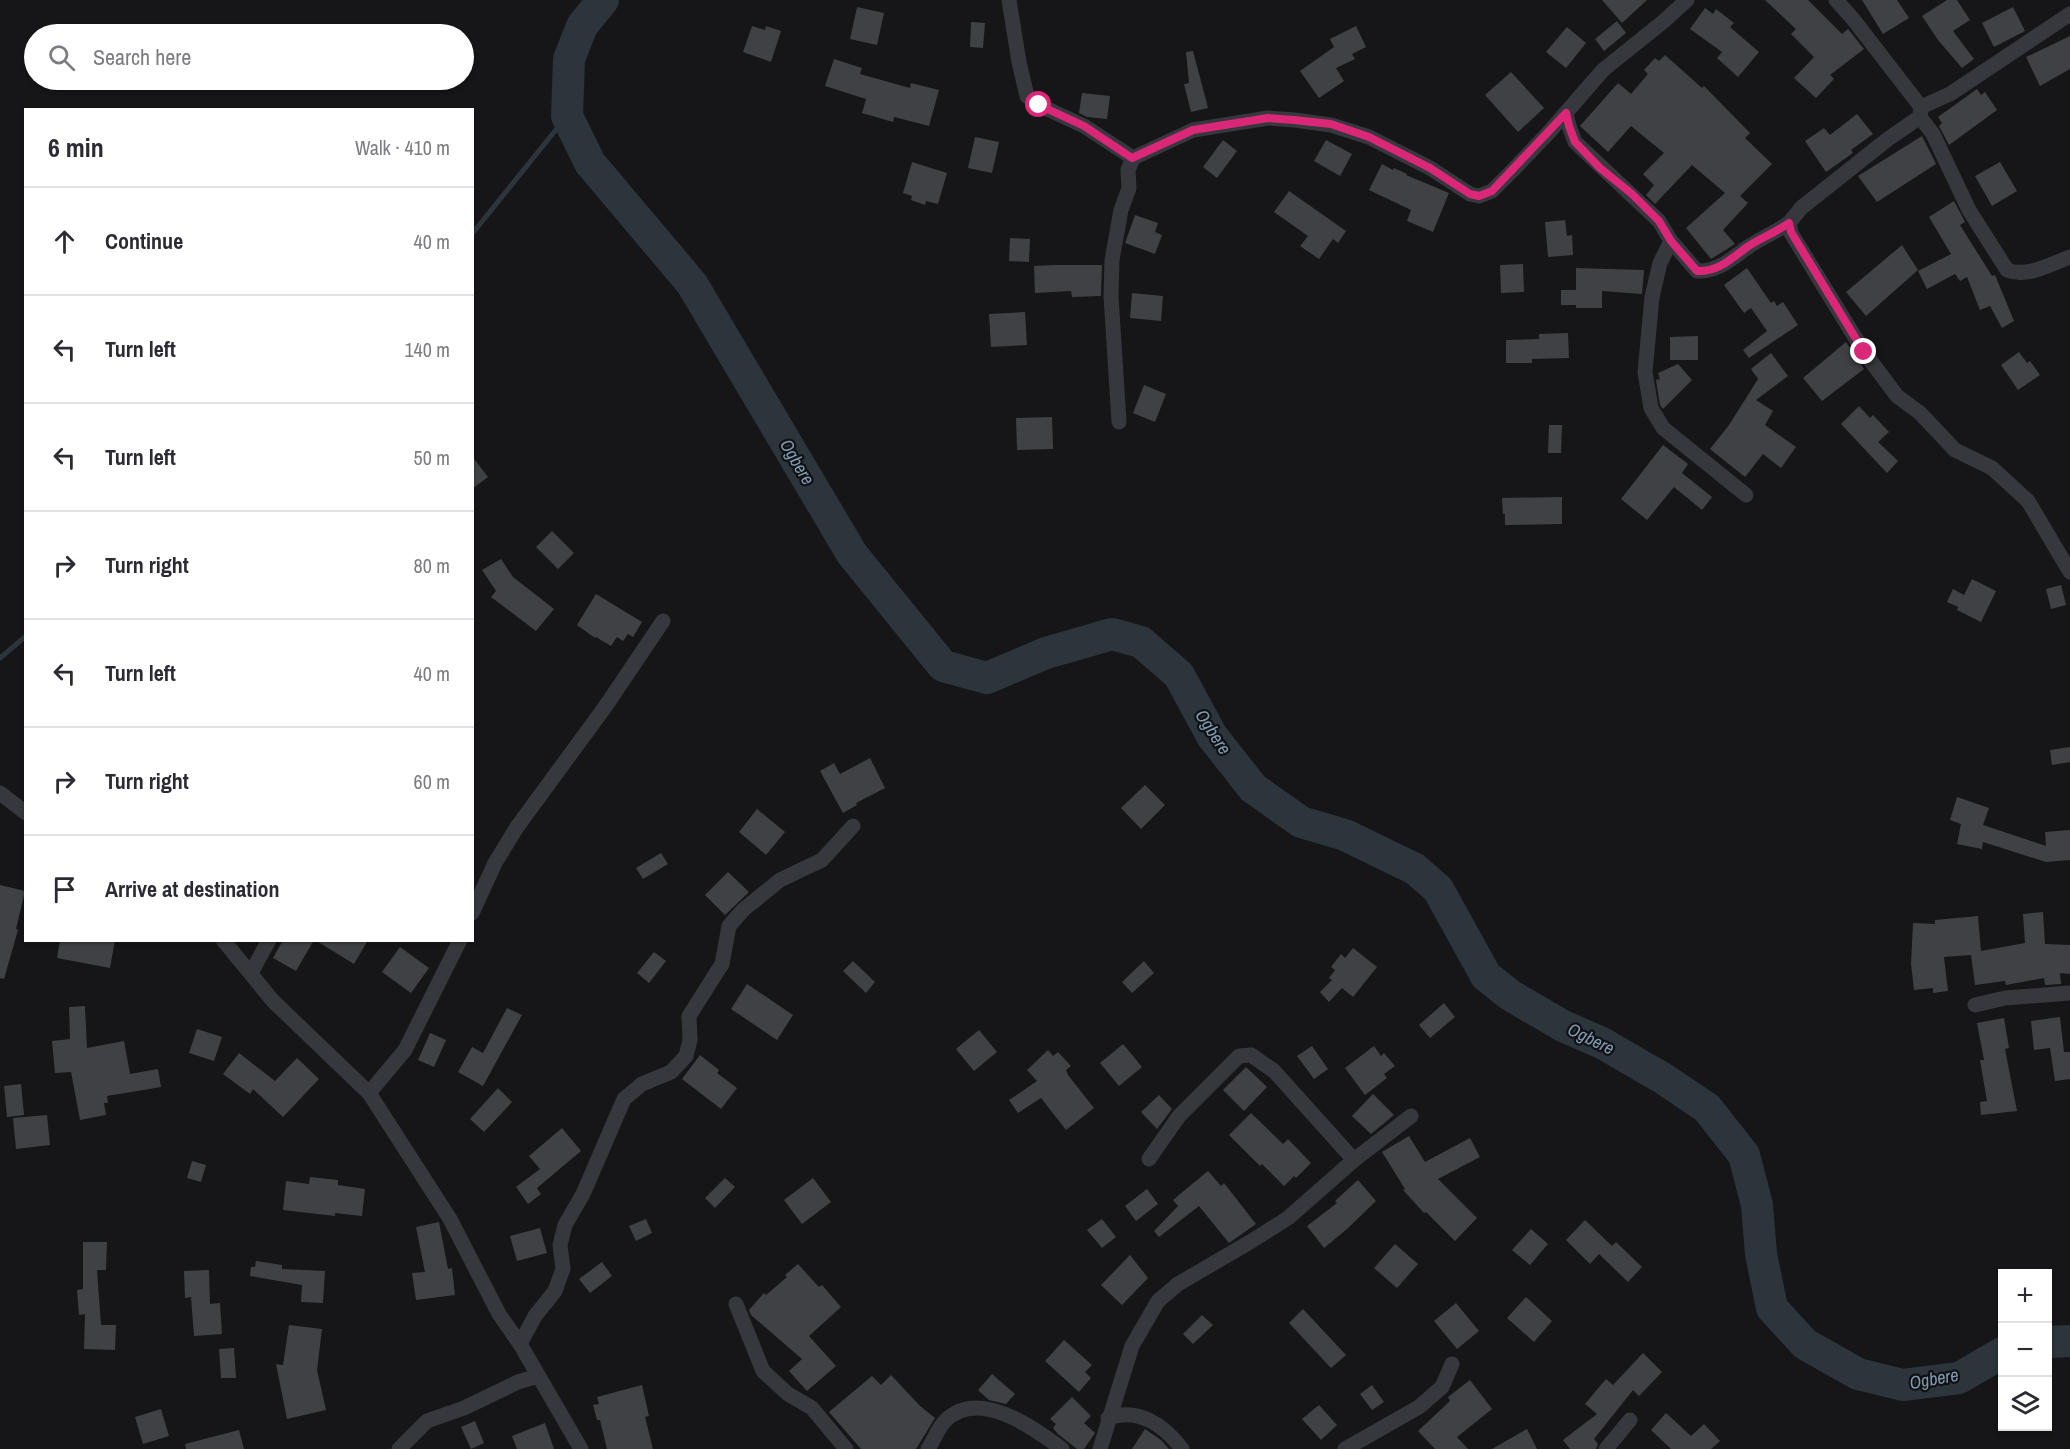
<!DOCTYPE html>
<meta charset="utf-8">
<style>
body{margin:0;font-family:"Archivo Narrow",sans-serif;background:#f7f7f7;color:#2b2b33}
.controls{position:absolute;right:18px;bottom:18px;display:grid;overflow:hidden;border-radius:0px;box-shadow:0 2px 4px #0004}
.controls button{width:54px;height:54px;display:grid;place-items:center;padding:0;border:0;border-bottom:2px solid #e1e1e2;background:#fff;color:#2b2b33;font:30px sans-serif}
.stop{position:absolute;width:18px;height:18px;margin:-14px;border:4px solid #db2777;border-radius:50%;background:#fff}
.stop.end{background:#db2777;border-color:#fff;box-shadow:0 2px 6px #0008}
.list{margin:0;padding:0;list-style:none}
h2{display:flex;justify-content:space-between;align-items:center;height:78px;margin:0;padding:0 24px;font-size:26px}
h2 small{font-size:20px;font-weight:400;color:#7c7c81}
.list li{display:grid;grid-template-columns:39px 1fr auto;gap:18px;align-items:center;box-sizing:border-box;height:108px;padding:0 24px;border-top:2px solid #e1e1e2}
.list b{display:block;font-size:22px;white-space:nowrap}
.list em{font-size:20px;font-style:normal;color:#7c7c81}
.icon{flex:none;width:33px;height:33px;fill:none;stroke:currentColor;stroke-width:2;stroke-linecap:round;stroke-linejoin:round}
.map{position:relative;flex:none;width:2070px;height:1449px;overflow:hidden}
.search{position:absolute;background:#fff;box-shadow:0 2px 4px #0004;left:24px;top:24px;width:450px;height:66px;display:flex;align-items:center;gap:15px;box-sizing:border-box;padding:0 21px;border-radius:33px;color:#7c7c81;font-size:22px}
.panel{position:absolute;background:#fff;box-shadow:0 2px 4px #0004;left:24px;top:108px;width:450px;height:834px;border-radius:0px}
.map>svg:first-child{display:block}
</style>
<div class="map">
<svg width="2070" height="1449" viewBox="0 0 2070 1449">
<rect width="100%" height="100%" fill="#161618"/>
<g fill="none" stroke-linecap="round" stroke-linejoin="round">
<!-- stream -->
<g stroke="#2c353c" stroke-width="5">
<path d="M472,234L567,116"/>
<path d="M0,658L26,636"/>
</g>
<!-- river -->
<g stroke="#2c353c" stroke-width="32">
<path d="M603,0L582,26L569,59L567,116L590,163L692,284L852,554L943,666L987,678L1046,653L1112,634L1141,642L1179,675L1212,736L1253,788L1301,822L1345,835L1415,869L1438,889L1486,976L1510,995L1563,1026L1602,1043L1664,1079L1707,1108L1744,1155L1757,1205L1761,1254L1772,1308L1805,1344L1858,1374L1903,1385L1959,1378L2002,1353"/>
<path d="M2048,1342L2070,1341"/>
</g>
</g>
<!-- building -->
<g fill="#404145">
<path d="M1602,0H1647L1622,23Z"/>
<path d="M1765,0H1808L1842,34L1848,29L1864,49L1830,75L1834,79L1816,98L1794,78L1814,57L1791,34L1796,29Z"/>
<path d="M1862,0H1897L1909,18L1883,34Z"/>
<path d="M1947,0H1957L1970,20L1953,31L1974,59L1962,68L1938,40L1922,16Z"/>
<path d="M857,7L884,13L877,45L850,39Z"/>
<path d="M2013,7L2025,31L1994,47L1982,23Z"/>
<path d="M1705,8L1713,14L1716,9L1734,23L1730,27L1759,52L1738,77L1717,58L1722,52L1690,29Z"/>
<path d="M1617,21L1626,33L1604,51L1595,39Z"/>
<path d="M971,22L985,23L983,48L970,47Z"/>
<path d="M752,26L765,30L766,26L781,31L771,62L743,52Z"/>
<path d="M1356,26L1366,47L1352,54L1355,59L1336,68L1344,81L1319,98L1300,71L1334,47L1330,39Z"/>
<path d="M1567,27L1586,43L1566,68L1546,52Z"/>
<path d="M2070,36V69L2040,86L2026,57Z"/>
<path d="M1193,51L1208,108L1191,112L1184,84L1189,83L1186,52Z"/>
<path d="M1665,55L1702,88L1704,86L1750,133L1745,138L1772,164L1740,196L1748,203L1723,230L1735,244L1711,259L1686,228L1725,193L1692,165L1655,204L1646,195L1654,185L1643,174L1664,153L1631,126L1608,152L1580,126L1618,83L1631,94L1648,74L1644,70L1655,58L1659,61Z"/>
<path d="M834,59L862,68L860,74L910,88L911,83L939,90L929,126L894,117L893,122L862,113L866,99L825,86Z"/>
<path d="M1511,72L1544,108L1518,132L1485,95Z"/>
<path d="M1977,89L1981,95L1985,92L1997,110L1949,145L1939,126L1942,123L1938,117Z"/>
<path d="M1082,93L1110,96L1107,119L1087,117L1079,113Z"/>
<path d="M1857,114L1873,134L1851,150L1853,153L1826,172L1805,141L1824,128L1830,135Z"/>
<path d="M1922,136L1936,164L1877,202L1858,176Z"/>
<path d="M975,137L999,142L992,173L968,168Z"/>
<path d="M1223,140L1237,151L1217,178L1203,167Z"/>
<path d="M1326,140L1352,154L1340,176L1314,161Z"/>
<path d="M912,162L947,173L938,204L926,201L925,205L911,200L912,196L903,193Z"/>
<path d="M2000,162L2017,191L1992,206L1975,176Z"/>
<path d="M1382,164L1393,170L1394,168L1407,174L1406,175L1449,193L1433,232L1407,221L1411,210L1369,190Z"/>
<path d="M1289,191L1346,231L1338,243L1333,239L1319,259L1300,246L1308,236L1274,212Z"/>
<path d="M1954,201L1965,222L1960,225L1992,276L1995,275L2014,321L2002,328L1990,306L1980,310L1967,277L1960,281L1955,274L1927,289L1918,271L1951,254L1929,217Z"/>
<path d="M1135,215L1158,223L1155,232L1162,235L1155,254L1125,243Z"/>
<path d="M1565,220L1567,236L1572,235L1573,255L1548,257L1545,222Z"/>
<path d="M1010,238L1030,239L1029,262L1009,261Z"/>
<path d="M1902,245L1918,270L1866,316L1846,292Z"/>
<path d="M1523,264L1524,292L1501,293L1500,265Z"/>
<path d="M1053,265H1102L1101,296L1072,297L1071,291L1035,293L1034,266Z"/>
<path d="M1576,268L1644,270L1642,294L1602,291V308H1576V305H1561V290H1576Z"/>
<path d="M1747,268L1771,303L1774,301L1777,306L1783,302L1798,325L1749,358L1743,350L1767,331L1751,308L1744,313L1724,285Z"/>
<path d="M1132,293L1163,296L1161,321L1130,318Z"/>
<path d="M1025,312L1027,345L991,347L989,314Z"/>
<path d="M1568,333L1569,358L1532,359V363H1506V340L1539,339V334Z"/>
<path d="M1698,336V360H1670V337Z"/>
<path d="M1846,342L1864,369L1822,401L1803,378Z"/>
<path d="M2019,352L2027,363L2030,361L2040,375L2018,390L2001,365Z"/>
<path d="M1771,353L1788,376L1756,400L1773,411L1765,425L1796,447L1781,468L1763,454L1745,477L1710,449L1729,425L1758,379L1751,369Z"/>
<path d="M1678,364L1692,380L1663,409L1660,405L1656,380L1660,379L1658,373Z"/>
<path d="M1144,385L1166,394L1155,422L1133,413Z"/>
<path d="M1859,406L1870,418L1873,415L1889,432L1878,442L1898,461L1887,473L1841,424Z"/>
<path d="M1052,417L1053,449L1017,450L1016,418Z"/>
<path d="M1549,425H1562L1561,453H1548Z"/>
<path d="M1663,445L1688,464L1682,473L1712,497L1702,510L1674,487L1647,520L1621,499Z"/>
<path d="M472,456L488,477L472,489Z"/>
<path d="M1562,497V524L1505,525V514H1503L1502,498Z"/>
<path d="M552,531L574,553L558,569L536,547Z"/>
<path d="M501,559L513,577L554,609L536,631L491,597L496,591L482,570Z"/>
<path d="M1972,579L1996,591L1981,622L1957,610L1958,607L1947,602L1953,589L1964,595Z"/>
<path d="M2061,585L2066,605L2051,609L2046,589Z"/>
<path d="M596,594L642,622L633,637L628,634L623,641L617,637L611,646L596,637L595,638L577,625Z"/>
<path d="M2070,747V762L2052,765L2050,750Z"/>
<path d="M870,758L885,788L856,803L857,805L843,813L820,771L834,763L840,774Z"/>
<path d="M1145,785L1165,805L1141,829L1121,808Z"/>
<path d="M1957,797L1989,808L1983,825L2046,846L2045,832L2070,830V860L2046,862L1983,842L1982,849L1957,844L1961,824L1950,820Z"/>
<path d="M757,809L785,832L766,855L739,832Z"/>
<path d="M661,853L668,864L643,879L636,868Z"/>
<path d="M728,872L749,892L725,915L705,895Z"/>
<path d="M0,885L25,891L16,929L18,930L4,979L0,978Z"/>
<path d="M2043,912L2045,944L2070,945V974L2060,973L2061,984L2045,985L2044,978L2006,985L2005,981L1975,985L1971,955L1944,957L1948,991L1933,993V988L1914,990L1911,964L1913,923L1935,924V920L1978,916L1981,951L2025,943L2023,914Z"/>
<path d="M60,940H115L110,968L57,958Z"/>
<path d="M283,940H314L296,971L273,958Z"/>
<path d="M315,940H368L354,964Z"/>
<path d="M400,947L429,968L411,993L382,972Z"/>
<path d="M1353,948L1377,967L1353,997L1342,988L1329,1002L1320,992L1332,980L1329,978L1335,970L1331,967L1341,954L1345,958Z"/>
<path d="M654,952L666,961L649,983L637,973Z"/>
<path d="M853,961L875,982L866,993L843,971Z"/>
<path d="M1144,961L1154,973L1132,993L1122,982Z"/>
<path d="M747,984L793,1015L777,1040L731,1009Z"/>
<path d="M1444,1003L1455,1017L1430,1038L1419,1025Z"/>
<path d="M85,1006L87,1048L124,1041L130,1074L158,1069L161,1087L107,1096L108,1103H104L106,1115L80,1120L71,1072L55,1073L52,1041L70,1039L69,1007Z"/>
<path d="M507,1008L522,1015L483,1086L458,1072L472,1047L483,1053Z"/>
<path d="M2060,1017L2064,1052H2070V1079L2055,1081L2050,1048L2034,1050L2031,1021Z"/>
<path d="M2004,1018L2009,1048L2005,1049L2017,1111L1981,1115L1980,1102L1987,1101L1980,1060H1984L1977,1023Z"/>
<path d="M197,1029L222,1037L214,1061L189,1053Z"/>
<path d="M979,1030L997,1052L974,1071L956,1049Z"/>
<path d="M430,1033L446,1040L434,1067L418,1060Z"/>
<path d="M1123,1044L1142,1067L1119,1086L1100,1063Z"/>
<path d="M1312,1046L1328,1069L1314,1079L1297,1056Z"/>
<path d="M1374,1046L1381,1056L1384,1053L1395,1066L1384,1074L1387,1078L1365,1095L1345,1068Z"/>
<path d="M1048,1050L1053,1056L1058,1052L1071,1066L1066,1070L1068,1075L1094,1108L1066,1130L1041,1098L1018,1113L1009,1100L1037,1081L1027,1070Z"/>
<path d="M239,1053L275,1081L297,1058L319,1079L283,1117L253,1089L250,1094L223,1074Z"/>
<path d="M700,1055L719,1070L717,1073L737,1088L721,1109L682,1079Z"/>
<path d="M1246,1067L1267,1087L1244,1111L1223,1090Z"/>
<path d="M21,1084L24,1115L7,1117L4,1086Z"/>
<path d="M498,1088L512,1102L484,1132L470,1119Z"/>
<path d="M1373,1094L1394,1115L1371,1134L1352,1116Z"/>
<path d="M1159,1095L1172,1109L1157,1129L1141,1112Z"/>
<path d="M1251,1113L1283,1144L1288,1139L1311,1163L1296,1178L1294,1176L1284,1186L1262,1164L1260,1166L1229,1135Z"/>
<path d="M47,1115L50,1145L16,1149L13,1118Z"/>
<path d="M562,1128L581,1151L537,1188L541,1194L528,1204L516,1187L540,1169L529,1156Z"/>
<path d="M1409,1136L1425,1162L1470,1138L1480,1157L1438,1179L1477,1218L1455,1241L1426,1212L1424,1213L1403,1190L1405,1189L1382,1152Z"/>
<path d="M192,1161L206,1165L201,1182L187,1178Z"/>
<path d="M1208,1171L1221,1186L1224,1183L1256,1224L1229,1243L1199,1206L1159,1237L1154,1231L1178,1206L1173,1200Z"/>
<path d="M310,1177L338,1180V1185L365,1189L362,1216L335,1213V1216L283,1210L286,1181L309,1184Z"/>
<path d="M725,1178L735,1187L715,1208L705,1198Z"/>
<path d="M813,1178L831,1202L802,1224L784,1200Z"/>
<path d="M1358,1180L1376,1201L1347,1229L1324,1248L1307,1226L1337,1203L1335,1201Z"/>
<path d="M1147,1189L1158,1204L1136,1221L1125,1206Z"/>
<path d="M646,1219L652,1233L636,1241L629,1226Z"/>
<path d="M1102,1219L1116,1237L1102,1248L1087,1230Z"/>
<path d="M1585,1220L1612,1246L1616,1242L1642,1267L1628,1282L1599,1254L1590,1264L1566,1240Z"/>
<path d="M439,1222L448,1269L452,1268L455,1295L416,1300L412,1273L425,1272L416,1227Z"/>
<path d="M540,1228L547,1253L517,1261L510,1236Z"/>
<path d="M1531,1229L1548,1244L1530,1265L1512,1250Z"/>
<path d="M83,1242H107L106,1270H97L101,1325H116L115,1350L84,1349L85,1314L79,1315L77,1290L83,1289Z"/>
<path d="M1395,1244L1418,1264L1397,1288L1374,1268Z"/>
<path d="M1130,1255L1148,1278L1122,1305L1101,1285Z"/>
<path d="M256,1261L282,1265V1269L325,1271L323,1303L301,1302L302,1285L250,1276L251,1267H255Z"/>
<path d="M602,1262L612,1276L590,1293L579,1279Z"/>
<path d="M798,1264L819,1287L822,1285L841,1307L809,1336L836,1366L807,1391L789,1371L802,1359L751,1315L749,1310L764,1293L766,1295L787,1277L785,1275Z"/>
<path d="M209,1270L210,1304L220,1303L222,1334L194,1336L191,1297L185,1298L184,1271Z"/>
<path d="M1526,1297L1552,1321L1534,1342L1507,1318Z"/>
<path d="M1456,1303L1479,1331L1457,1349L1434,1321Z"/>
<path d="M1303,1309L1346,1355L1331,1368L1289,1323Z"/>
<path d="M1202,1315L1213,1325L1193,1344L1183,1334Z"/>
<path d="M289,1325L322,1329L317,1370L326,1410L287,1419L276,1364L283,1365Z"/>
<path d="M1064,1340L1092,1365L1085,1372L1091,1378L1079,1392L1045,1361Z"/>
<path d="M234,1348L236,1378H221L219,1349Z"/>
<path d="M1643,1353L1662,1372L1639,1396L1633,1390L1594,1439L1598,1444L1596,1449H1570L1563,1440L1597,1414L1585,1404L1606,1379L1613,1385Z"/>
<path d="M992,1374L1015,1394L1006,1404L989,1400L978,1390Z"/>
<path d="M891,1375L920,1406L935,1418L916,1449H861L829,1412L872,1376L881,1385Z"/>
<path d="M1470,1380L1492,1409L1457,1437L1468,1449H1435L1418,1431L1450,1401L1448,1397Z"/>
<path d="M642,1385L649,1416L645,1417L653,1449H607L600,1420H597L593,1405L599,1404L597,1397Z"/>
<path d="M1372,1385L1384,1402L1372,1410L1360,1394Z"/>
<path d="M1072,1397L1091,1416L1084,1423L1095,1433L1084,1449H1077L1058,1434L1053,1428L1056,1424L1050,1419Z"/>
<path d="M1319,1405L1337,1425L1321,1440L1302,1419Z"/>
<path d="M161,1409L169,1436L143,1444L135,1417Z"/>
<path d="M1666,1413L1691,1436L1704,1424L1720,1441L1711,1449H1671L1651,1430Z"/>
<path d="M475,1421L484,1443L471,1449L461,1427Z"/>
<path d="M545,1423L554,1449H517L512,1436Z"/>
<path d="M1145,1429L1161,1440L1169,1449H1132Z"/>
<path d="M1527,1429L1537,1449H1492Z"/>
<path d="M239,1430L244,1449H186L185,1444Z"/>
</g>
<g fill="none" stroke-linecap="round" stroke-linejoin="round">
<!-- street -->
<g stroke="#37383d" stroke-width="15">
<path d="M1009,0L1019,62L1027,96L1039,105L1084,126L1133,158"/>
<path d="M1836,0L1853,19L1921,107L1920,117L1888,139L1801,208L1789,223L1791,233L1864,352L1897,396L1920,413L1955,450L1992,468L2028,501L2070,572"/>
<path d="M1921,107L1950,94L2070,14"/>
<path d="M1566,113L1569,126L1575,142L1659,221L1671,241L1697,271C1718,272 1731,259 1748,247C1761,238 1776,232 1789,223"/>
<path d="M1920,117L1933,134L1969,210L2007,270C2028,278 2050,264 2070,257"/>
<path d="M1671,241L1660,263L1652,297L1645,372L1651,408L1663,428L1746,495"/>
<path d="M1119,422L1111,296L1112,260L1121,210L1129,188L1128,170L1133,158L1193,130L1268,118L1295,120L1331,125L1369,137L1430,168L1470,194L1479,196L1492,191L1513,170L1550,131L1603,70L1664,21L1687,0"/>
<path d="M0,793L26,813"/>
<path d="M472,913L495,863L517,827L605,707L663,621"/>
<path d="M223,940L273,1001L369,1093L450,1219L499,1314L520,1344L581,1449"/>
<path d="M251,973L269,940"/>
<path d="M1975,1005L2005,998L2070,993"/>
<path d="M369,1093L405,1050L460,940"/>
<path d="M1149,1159L1179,1116L1239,1056L1251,1055L1274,1071L1354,1160"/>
<path d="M736,1304L763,1371L788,1394L812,1408L846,1449"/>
<path d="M520,1344L535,1316L555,1291L563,1269L560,1245L565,1225L583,1194L624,1099L642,1084L671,1072L686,1056L690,1040L689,1016L722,964L729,926L743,910L780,880L822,860L853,826"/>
<path d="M1108,1418C1138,1407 1164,1425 1182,1449"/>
<path d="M399,1449L427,1421L464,1408L518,1382L538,1376"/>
<path d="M928,1449C934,1440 938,1428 945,1421C978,1387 1034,1428 1062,1449"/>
<path d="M1100,1449L1132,1346L1158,1301L1178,1284L1250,1242L1288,1218L1354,1160L1411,1116"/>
<path d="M1345,1449L1419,1407L1442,1387L1452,1364"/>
<path d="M1606,1449L1630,1420"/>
</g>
</g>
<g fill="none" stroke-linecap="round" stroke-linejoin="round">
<!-- route -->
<path stroke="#db2777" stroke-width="8" d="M1039,105L1084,126L1132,158L1193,130L1268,118L1294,120L1331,124L1369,137L1430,168L1470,194L1479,196L1492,191L1566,113L1569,126L1575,142L1600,168L1632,194L1659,221L1671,241L1697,271C1718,272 1731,259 1747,247C1761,238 1776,232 1789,223L1791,232L1864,352"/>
</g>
<g text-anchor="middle" stroke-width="4.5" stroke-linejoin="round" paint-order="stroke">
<!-- water labels -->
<g font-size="18" font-style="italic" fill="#7f9bb3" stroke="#111113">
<text transform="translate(797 462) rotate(59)" y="6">Ogbere</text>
<text transform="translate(1213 732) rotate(57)" y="6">Ogbere</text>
<text transform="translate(1591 1039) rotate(26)" y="6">Ogbere</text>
<text transform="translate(1934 1379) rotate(-10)" y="6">Ogbere</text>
</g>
</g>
</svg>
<div class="controls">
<button>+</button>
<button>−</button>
<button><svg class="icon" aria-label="layers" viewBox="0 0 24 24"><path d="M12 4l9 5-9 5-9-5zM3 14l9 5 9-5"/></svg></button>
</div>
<div class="stop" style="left:1039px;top:105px"></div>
<div class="stop end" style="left:1864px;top:352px"></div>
<div class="search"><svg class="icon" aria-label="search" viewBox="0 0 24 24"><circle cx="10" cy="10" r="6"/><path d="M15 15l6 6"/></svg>Search here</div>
<section class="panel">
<h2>6 min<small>Walk · 410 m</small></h2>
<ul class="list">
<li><svg class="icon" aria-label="ahead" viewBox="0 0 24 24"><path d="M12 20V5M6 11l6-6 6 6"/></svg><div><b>Continue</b></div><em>40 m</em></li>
<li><svg class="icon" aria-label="left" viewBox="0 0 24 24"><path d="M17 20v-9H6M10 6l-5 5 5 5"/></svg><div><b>Turn left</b></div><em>140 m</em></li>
<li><svg class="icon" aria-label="left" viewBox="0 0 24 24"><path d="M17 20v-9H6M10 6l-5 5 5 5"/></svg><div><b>Turn left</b></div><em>50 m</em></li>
<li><svg class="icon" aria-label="right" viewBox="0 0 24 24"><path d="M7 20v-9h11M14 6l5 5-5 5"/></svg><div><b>Turn right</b></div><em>80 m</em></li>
<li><svg class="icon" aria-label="left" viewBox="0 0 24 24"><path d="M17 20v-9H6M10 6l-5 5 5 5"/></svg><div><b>Turn left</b></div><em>40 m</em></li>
<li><svg class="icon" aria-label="right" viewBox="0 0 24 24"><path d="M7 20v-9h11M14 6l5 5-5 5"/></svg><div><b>Turn right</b></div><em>60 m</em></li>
<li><svg class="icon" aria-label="arrive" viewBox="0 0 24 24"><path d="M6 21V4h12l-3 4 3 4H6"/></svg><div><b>Arrive at destination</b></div></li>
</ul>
</section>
</div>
